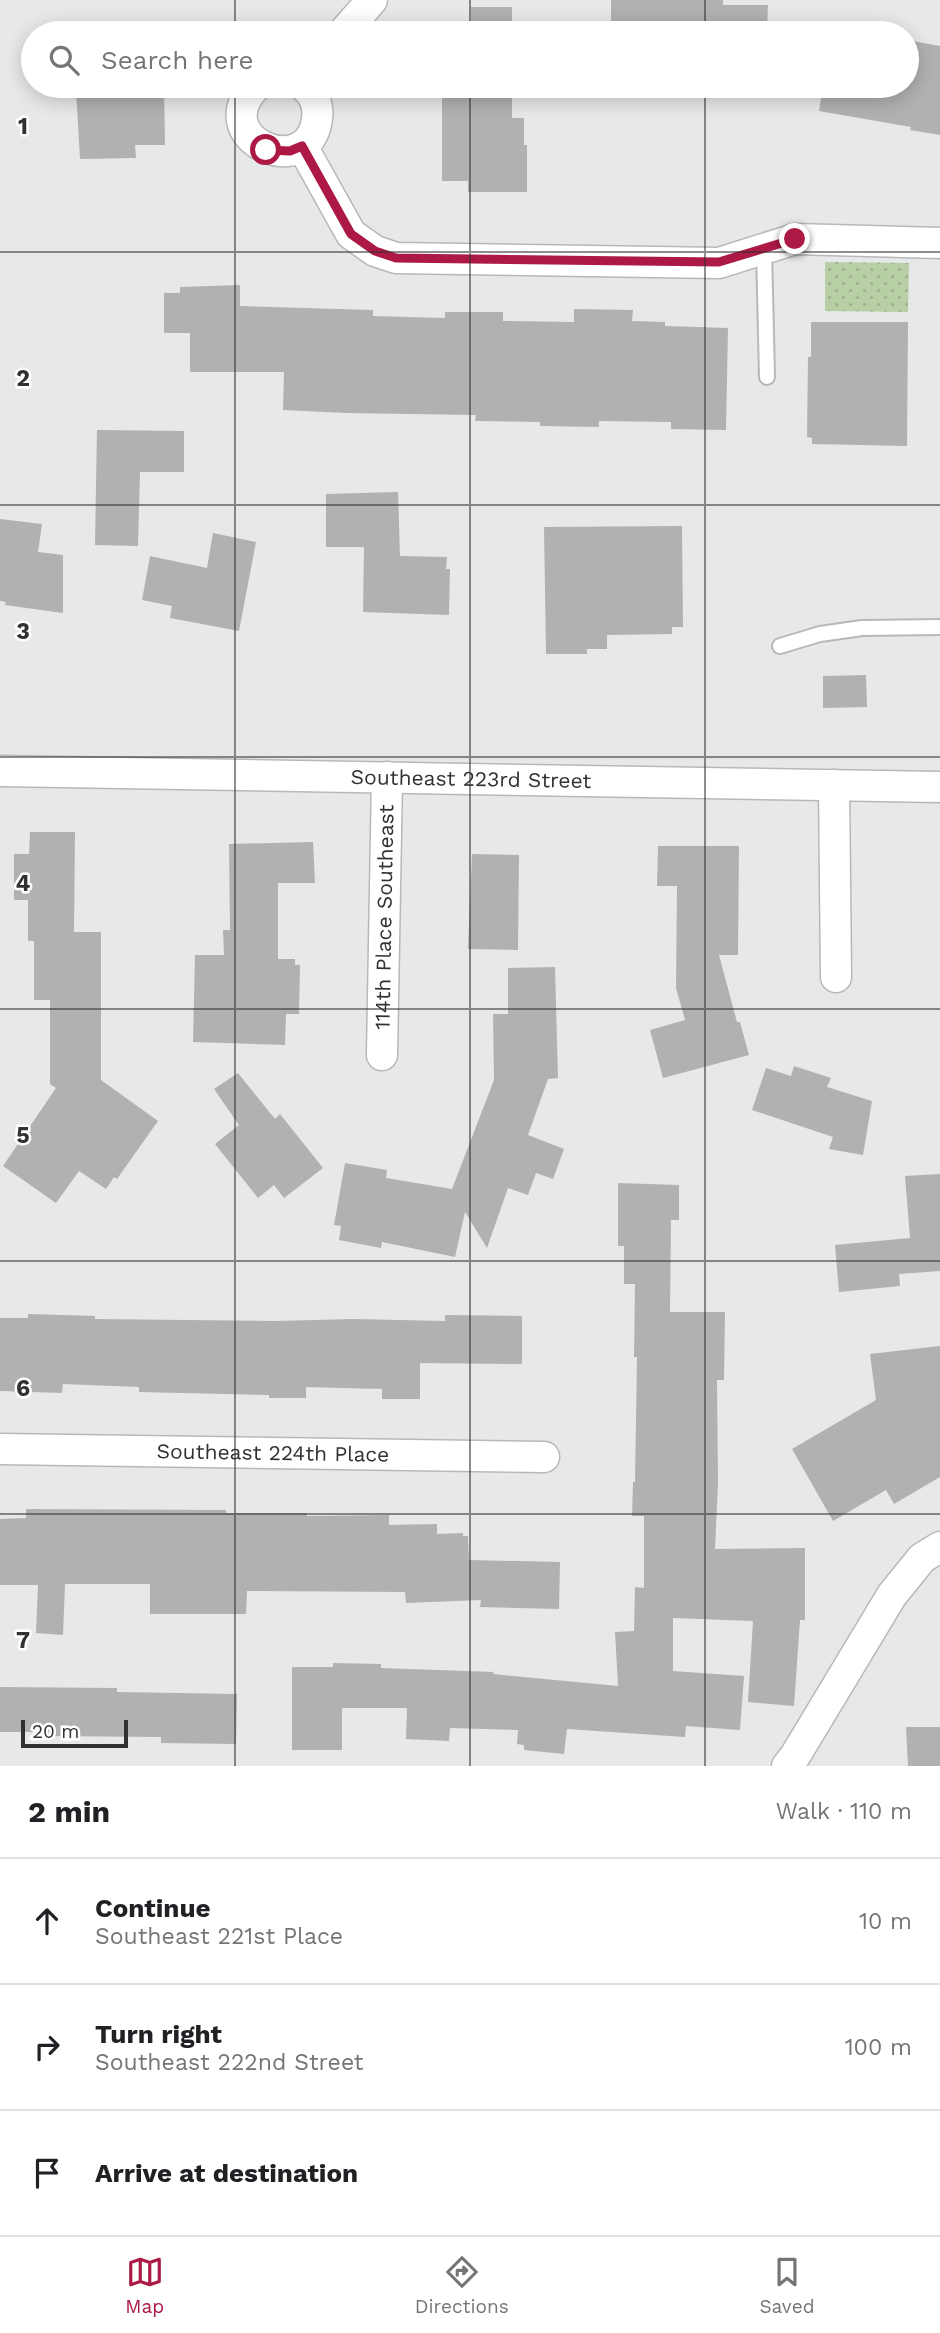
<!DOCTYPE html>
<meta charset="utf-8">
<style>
body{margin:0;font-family:"Work Sans",sans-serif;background:#f2f2f2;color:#202124}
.scale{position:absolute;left:21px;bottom:18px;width:107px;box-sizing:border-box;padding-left:7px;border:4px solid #313132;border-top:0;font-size:19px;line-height:24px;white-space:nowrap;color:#313132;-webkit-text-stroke:5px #fff;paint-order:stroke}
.stop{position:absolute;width:21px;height:21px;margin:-16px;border:5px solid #ad1945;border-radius:50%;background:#fff}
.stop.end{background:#ad1945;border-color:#fff;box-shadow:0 2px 7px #0008}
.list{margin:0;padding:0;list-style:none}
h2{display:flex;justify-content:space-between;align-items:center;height:91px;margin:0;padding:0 28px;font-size:30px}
h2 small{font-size:23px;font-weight:400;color:#757577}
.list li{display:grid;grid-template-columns:46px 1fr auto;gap:21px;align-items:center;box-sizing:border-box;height:126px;padding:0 28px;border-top:2px solid #e0e0e0}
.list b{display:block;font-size:26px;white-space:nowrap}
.list p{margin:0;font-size:23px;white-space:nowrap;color:#757577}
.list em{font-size:23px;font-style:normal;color:#757577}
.icon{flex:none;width:38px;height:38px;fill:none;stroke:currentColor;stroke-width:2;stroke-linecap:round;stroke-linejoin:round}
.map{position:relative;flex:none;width:940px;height:1766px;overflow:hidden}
.search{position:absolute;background:#fff;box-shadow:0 4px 18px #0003;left:21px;right:21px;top:21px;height:77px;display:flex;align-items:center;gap:18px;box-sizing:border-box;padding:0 24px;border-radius:38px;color:#757577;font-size:26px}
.sheet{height:469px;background:#fff}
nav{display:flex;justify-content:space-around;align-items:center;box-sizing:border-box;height:98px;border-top:2px solid #e0e0e0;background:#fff;font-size:19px;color:#757577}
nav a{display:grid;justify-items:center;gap:4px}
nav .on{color:#ad1945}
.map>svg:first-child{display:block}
</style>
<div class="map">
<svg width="940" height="1766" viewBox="0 0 940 1766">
<defs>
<pattern id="green-dots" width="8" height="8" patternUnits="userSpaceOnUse" patternTransform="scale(1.75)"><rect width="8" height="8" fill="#b8cea4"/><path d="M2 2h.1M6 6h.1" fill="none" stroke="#9fb18e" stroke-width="1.8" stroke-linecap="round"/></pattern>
</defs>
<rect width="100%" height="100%" fill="#e7e8e9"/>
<!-- green -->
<path fill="url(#green-dots)" d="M825,262L909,263L908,312L825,311Z"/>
<!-- building -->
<g fill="#b0b1b2">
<path d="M611,0H723V5H768L767,33H611Z"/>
<path d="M471,7H512V33H442V21H471Z"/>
<path d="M907,40L940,46V135L910,130L911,127L819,111L823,86H907Z"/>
<path d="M80,86H164L165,145H135L136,158L80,159L76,90H81Z"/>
<path d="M442,86H512V118H524V145H527V192H468V181H442Z"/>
<path d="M240,285V306L373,310V316L445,318V312H503V321L574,322V309L633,310L632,321L665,322V326L728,328L726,430L671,429V422L599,421V427L540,426V422L475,421L476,415L346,413L283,410L284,372H190V333H164V293H180V287Z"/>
<path d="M811,322H908L907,446L812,444V438L807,437L808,357H811Z"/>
<path d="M97,430L184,431V472H140L138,546L95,545Z"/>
<path d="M398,492L400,556L447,557L446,569H450L449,615L363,612L364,547H326V494Z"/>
<path d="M0,519L42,524L38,552L63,555V613L5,605L6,602L0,601Z"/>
<path d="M682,526L683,627H672V634L607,635V649H587V654H546L544,527Z"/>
<path d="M213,533L256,542L239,631L170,618L172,606L142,600L150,556L207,568Z"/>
<path d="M866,675L867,707L823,708V676Z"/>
<path d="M30,832H75L74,932H101V1080L158,1121L117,1179L114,1177L106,1189L79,1171L56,1203L3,1166L56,1088L50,1084V1000H34V941H28V900H14V854H29Z"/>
<path d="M313,842L315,883H278V959H295V965H300L299,1014H286L285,1045L193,1042L195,955H224L223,930H230L229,844Z"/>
<path d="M658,846H739L738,955H719L737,1022H740L749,1055L663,1078L650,1030L685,1020L676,988L677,886H657Z"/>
<path d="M472,854L519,855L518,950L468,949Z"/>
<path d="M555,967L558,1078L548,1079L528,1135L564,1149L553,1179L536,1173L528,1195L508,1188L487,1248L465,1212L455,1257L382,1242L381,1248L339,1240L341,1226L334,1225L345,1163L387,1170L386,1178L452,1189L494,1080L493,1014H508V968Z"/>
<path d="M794,1066L831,1078L827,1087L872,1101L863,1155L829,1149L833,1137L752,1110L766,1068L791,1076Z"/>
<path d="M238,1073L275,1119L280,1114L323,1168L284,1198L274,1185L258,1198L215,1144L239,1125L214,1089Z"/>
<path d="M940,1174V1271L899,1274L900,1286L839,1292L835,1245L910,1238L905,1176Z"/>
<path d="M618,1183L679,1185V1220H671L670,1312H725L724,1380H717L718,1484L715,1549L805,1548V1620H800L794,1706L748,1702L753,1621L673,1618V1671L744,1676L740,1730L686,1726L685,1737L567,1729L564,1754L524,1750V1745L517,1744L518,1730L450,1728L449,1741L406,1739L407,1708H342V1750H292V1667H333V1663L381,1664V1668L494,1672L493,1674L618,1686L615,1632L634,1631L635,1587L644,1588V1516H632L633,1482H635L637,1357H634L635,1284H624V1246H618Z"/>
<path d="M28,1314L95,1316V1319L276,1321L353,1319L445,1321V1315L522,1316V1364L420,1363V1399H382V1389L306,1387V1398H269V1395L139,1392V1387L63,1384L62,1393L0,1391V1318H28Z"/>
<path d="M940,1346V1477L894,1504L886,1490L833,1521L792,1449L876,1400L870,1354Z"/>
<path d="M26,1509L226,1510V1513H307V1516L389,1515V1525L437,1524V1534L463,1533V1536H468L469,1560L560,1562L559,1609L480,1607L481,1600L406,1603L405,1592L247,1591L246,1614H150V1584H65L63,1635L36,1633L38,1585H0V1519L26,1518Z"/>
<path d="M0,1687L117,1688V1692L237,1694L236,1744L161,1743V1737L45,1736V1732H0Z"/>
<path d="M906,1727H940V1766H908Z"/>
</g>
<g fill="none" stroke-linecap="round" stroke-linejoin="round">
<defs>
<g id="lane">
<path d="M764,249L767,377"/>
<path d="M780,646L820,634L862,628L940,627"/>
</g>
<g id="street">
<path d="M343,33L372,0"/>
<path d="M256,86C204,139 309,184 317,119C319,106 314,94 304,86"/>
<path d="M302,146L351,234L375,251L396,258L719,263L795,239L940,243"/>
<path id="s1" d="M0,771L940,787"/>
<path d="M834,785L836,977"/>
<path id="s2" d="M382,1055L387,777"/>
<path id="s3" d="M0,1449L544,1457"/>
<path d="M787,1766L795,1756L892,1595L922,1558L940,1547"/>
</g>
</defs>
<!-- lane casing -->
<use href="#lane" stroke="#b7b8b9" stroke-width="18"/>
<!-- street casing -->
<use href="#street" stroke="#b7b8b9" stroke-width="33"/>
<!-- lane -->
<use href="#lane" stroke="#fff" stroke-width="14"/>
<!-- street -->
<use href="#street" stroke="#fff" stroke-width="30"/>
</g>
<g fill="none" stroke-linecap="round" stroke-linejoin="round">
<!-- route -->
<path stroke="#ad1945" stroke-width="9" d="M266,150L290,151L302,146L351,234L375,251L396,258L719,262L795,239"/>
</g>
<!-- grid -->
<path fill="none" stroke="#313132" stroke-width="2" stroke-opacity="0.55" d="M235,0V33M470,0V33M705,0V33M235,86V1766M470,86V1766M705,86V1766M0,252H940M0,505H940M0,757H940M0,1009H940M0,1261H940M0,1514H940"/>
<g text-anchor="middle" stroke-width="5" stroke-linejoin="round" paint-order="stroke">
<!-- street labels -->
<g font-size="21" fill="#313132" stroke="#fff">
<text dy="7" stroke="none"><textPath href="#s1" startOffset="471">Southeast 223rd Street</textPath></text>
<text dy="7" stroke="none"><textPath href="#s2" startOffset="138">114th Place Southeast</textPath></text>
<text dy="7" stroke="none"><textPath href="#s3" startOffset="273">Southeast 224th Place</textPath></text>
</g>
</g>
<g font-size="23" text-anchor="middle" font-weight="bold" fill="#313132" stroke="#fff" stroke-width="5" stroke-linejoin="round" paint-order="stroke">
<text x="23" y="134">1</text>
<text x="23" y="386">2</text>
<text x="23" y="639">3</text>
<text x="23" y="891">4</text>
<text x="23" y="1143">5</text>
<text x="23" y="1396">6</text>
<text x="23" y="1648">7</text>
</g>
</svg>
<div class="scale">20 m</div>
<div class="stop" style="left:266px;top:150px"></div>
<div class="stop end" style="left:795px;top:239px"></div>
<div class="search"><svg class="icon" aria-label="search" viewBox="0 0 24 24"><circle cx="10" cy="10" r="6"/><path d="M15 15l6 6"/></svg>Search here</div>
</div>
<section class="sheet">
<h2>2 min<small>Walk · 110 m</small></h2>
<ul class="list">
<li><svg class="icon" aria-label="ahead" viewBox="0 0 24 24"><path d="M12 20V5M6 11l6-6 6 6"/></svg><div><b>Continue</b><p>Southeast 221st Place</p></div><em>10 m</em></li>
<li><svg class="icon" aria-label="right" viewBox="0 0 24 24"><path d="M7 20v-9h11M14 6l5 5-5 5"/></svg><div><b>Turn right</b><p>Southeast 222nd Street</p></div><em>100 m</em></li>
<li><svg class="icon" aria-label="arrive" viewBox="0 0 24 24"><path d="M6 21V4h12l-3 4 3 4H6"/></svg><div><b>Arrive at destination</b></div></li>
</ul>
</section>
<nav>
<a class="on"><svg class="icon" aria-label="map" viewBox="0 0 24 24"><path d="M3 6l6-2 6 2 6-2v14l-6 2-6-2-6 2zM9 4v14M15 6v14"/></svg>Map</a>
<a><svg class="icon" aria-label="directions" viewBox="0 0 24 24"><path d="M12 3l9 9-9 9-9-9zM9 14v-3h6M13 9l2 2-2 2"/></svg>Directions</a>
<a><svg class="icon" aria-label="saved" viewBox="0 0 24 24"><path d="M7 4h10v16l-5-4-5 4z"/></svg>Saved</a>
</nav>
